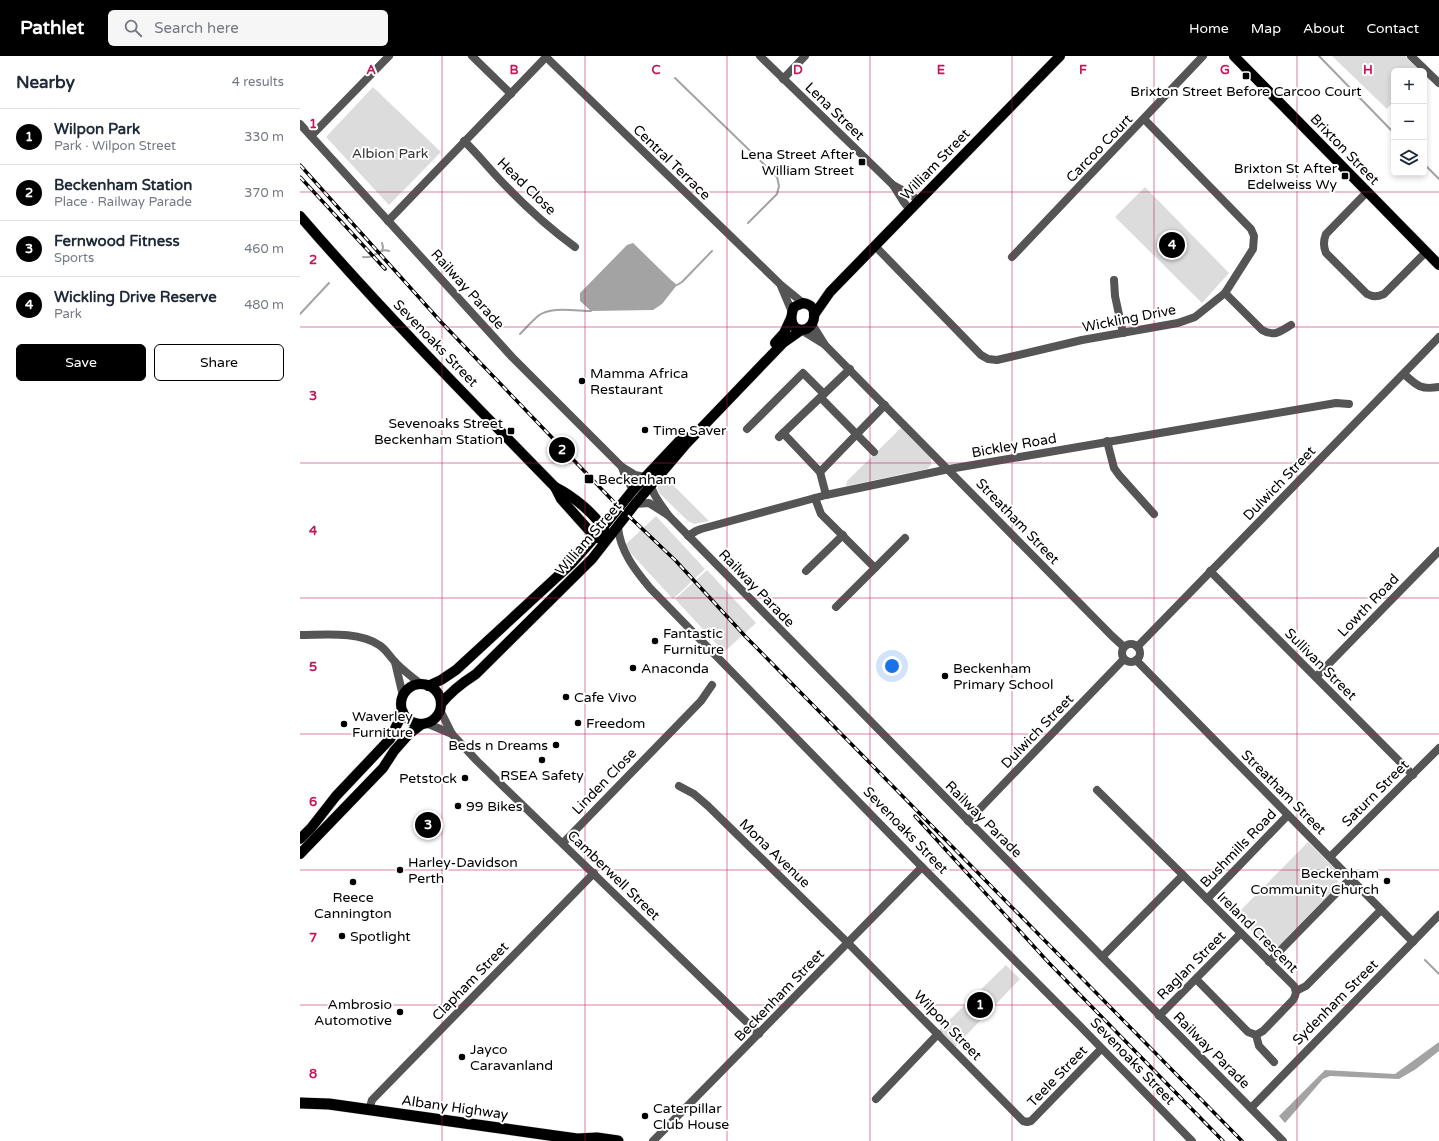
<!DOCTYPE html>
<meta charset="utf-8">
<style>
body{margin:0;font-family:"Varela Round",sans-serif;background:#f6f6f7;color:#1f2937}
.controls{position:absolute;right:12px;top:12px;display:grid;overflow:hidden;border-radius:6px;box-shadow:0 2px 6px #0003}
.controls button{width:36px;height:36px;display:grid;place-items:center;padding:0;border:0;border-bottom:1px solid #e0e1e3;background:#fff;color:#1f2937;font:20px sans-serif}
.you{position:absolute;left:592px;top:610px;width:14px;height:14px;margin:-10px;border:3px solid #fff;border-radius:50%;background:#1a73e8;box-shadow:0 0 0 6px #1a73e833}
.badge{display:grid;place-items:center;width:26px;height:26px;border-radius:50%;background:#000;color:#fff;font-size:13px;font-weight:700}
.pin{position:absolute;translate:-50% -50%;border:2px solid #fff;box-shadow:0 1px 4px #0006}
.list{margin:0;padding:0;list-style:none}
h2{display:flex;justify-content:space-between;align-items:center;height:52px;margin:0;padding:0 16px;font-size:17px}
h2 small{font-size:13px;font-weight:400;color:#747a83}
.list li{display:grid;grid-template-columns:26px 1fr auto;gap:12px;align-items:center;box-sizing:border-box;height:56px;padding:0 16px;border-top:1px solid #e0e1e3}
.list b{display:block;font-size:15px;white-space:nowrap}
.list p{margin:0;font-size:13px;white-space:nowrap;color:#747a83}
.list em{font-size:13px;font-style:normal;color:#747a83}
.actions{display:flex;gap:8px;padding:12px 16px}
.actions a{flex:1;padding:9px 0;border:1px solid #000;border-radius:6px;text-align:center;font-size:14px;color:#000}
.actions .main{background:#000;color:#fff}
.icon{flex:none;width:22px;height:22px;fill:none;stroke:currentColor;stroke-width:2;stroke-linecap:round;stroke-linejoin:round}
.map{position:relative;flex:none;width:1139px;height:1085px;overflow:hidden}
header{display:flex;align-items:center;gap:24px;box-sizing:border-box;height:56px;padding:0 20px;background:#000;color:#fff}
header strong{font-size:19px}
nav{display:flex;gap:22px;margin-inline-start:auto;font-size:14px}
.search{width:280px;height:36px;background:#f6f6f7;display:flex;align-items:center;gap:10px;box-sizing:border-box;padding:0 14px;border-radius:6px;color:#747a83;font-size:15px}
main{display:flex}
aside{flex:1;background:#fff}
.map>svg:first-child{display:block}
</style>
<header>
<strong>Pathlet</strong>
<div class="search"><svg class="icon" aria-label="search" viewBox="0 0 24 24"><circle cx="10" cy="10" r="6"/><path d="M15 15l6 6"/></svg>Search here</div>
<nav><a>Home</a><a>Map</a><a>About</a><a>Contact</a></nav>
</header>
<main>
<aside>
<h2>Nearby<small>4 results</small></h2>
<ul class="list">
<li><span class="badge">1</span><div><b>Wilpon Park</b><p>Park · Wilpon Street</p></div><em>330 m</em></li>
<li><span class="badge">2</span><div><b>Beckenham Station</b><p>Place · Railway Parade</p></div><em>370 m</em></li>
<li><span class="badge">3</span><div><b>Fernwood Fitness</b><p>Sports</p></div><em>460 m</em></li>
<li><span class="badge">4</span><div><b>Wickling Drive Reserve</b><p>Park</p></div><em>480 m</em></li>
</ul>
<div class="actions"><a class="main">Save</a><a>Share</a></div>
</aside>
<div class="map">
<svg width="1139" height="1085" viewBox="0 0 1139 1085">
<rect width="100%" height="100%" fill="#fff"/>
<!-- green -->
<g fill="#dcdcdc">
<path d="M1032,0H1105L1120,15H1094V45L1087,53Z"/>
<path d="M73,31L141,96L89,149L26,81Z"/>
<path d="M845,131L929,217L902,247L815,161Z"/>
<path d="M601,372L631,402V409L627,413L546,430L547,425Z"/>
<path d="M365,421L409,465L394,468L388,465L359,437C356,429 360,426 365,421Z"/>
<path d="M356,460L405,513L373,543L324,490Z"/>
<path d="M407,514L456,567L424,596L375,543Z"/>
<path d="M1008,786L1037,815L1038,829L976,893L972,889H965L936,859Z"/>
<path d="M706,909L720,923L655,991L639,974Z"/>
</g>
<!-- water -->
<g fill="#a3a3a3">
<path d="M333,187L371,224L377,229L362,248L353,254L291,255L280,245V237L327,189Z"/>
<path d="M1139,986V995L1116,1013L1099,1023L1030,1020L1023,1023L985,1067L979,1060L1025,1014L1095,1018Z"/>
</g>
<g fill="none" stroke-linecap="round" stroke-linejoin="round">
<!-- stream -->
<g stroke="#a3a3a3" stroke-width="2">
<path d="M1019,0L1094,77"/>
<path d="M375,22L477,121L479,130L477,138L448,167"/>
<path d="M1124,108L1139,123"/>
<path d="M82,195L83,191L82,187"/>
<path d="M63,201C77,203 79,191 89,195"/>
<path d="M377,229L382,226L412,195"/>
<path d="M0,258L29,227"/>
<path d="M220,278C226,272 232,265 238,260C250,250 276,255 291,255"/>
<path d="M1125,904L1139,918"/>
</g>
<defs>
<g id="major">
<path d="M934,0L1139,209"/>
<path d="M0,160C81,254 168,342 255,431C273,440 297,459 306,477"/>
<path d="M503,247C509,248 513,250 514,256C517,281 482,280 494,251Z"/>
<path d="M514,259L530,236L760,0"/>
<path d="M475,287L484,277L491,262"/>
<path d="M255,431L261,443L295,481L301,483"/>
<circle cx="121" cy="648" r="20"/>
<path d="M128,630L141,624L156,614L272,507L295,481L333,434L384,380"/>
<path d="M141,648C151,635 162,627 176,618L292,503L335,448L386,388L483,287L500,275"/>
<path d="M0,783L11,772L36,740L90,683L103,656"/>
<path d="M0,798L83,712L94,695L109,678L122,668"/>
</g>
<path id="highway" d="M0,1047L29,1048L277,1083L297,1082L318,1085"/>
</defs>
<!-- major casing -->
<use href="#major" stroke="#dbdbdb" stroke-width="11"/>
<!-- highway casing -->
<use href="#highway" stroke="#dbdbdb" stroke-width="12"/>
<!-- minor -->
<g stroke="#555" stroke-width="8">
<path d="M172,0L211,38"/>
<path d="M460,0L593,129L603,145L610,154"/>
<path d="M1111,0L1139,27"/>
<path d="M246,1L481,229L503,247"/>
<path d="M483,23L505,0"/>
<path d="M0,68L212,301L322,411L335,419L345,421"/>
<path d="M11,80L89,0"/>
<path d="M164,85C178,98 189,113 202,126C224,149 249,172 275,191"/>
<path d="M593,129L613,140L619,145"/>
<path d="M1067,136L1026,178C1023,185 1023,190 1026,197L1067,238C1073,241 1077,241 1084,238L1126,196"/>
<path d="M88,165L247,0"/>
<path d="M575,190L681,299L688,303L697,304L782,284L878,267L895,261L925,237L953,193L954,180L951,173L844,63"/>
<path d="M712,201L903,0"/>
<path d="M814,224L815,240L823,277"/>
<path d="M481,230L492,256"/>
<path d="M925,237L962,274C974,281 980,276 991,269"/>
<path d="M512,268L525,289L812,580L824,591"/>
<path d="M503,275L524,288"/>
<path d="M1104,318C1117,330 1121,334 1139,331"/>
<path d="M521,342L574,396"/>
<path d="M447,373L503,317L524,338"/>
<path d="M483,377L520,416L526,439"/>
<path d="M479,381L550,313"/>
<path d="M807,385L814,412L819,419L854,458"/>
<path d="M322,411L325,420L333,434"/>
<path d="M520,416L585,349"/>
<path d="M351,429C353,441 362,449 368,459L983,1085"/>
<path d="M515,442L521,458L575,512"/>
<path d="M335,448L349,447L368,459"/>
<path d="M318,471C320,495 335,514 350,532L622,811L779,969L892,1085"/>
<path d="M388,480L396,475L401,473L526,439L649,413L1036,347L1049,348"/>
<path d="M506,515L543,479"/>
<path d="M910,515L1113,719"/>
<path d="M536,551L605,482"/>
<path d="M0,579C24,579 58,575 79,589C86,593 90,601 96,607C104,615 113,622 122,629"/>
<circle cx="831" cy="597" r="9"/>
<path d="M837,591L1139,281"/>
<path d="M836,604L1113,886"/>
<path d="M95,606L103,640"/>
<path d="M1016,621L1139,495"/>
<path d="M140,654L152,678L177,705L459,978"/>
<path d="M126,667L152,678"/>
<path d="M379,730L394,738L408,750L548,887L723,1065L727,1066L731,1065L801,993"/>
<path d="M797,734L883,819L802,901"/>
<path d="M668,765L824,603"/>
<path d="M263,787L401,645L412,629"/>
<path d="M1030,801L1139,692"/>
<path d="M883,819L994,930C997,936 996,939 993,944L963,975L956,979L948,976L896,923"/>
<path d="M907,843L988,759"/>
<path d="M969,906L1051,822"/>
<path d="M996,935L1006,930L1081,854"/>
<path d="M859,960L941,877"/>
<path d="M956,979L959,990L974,1006"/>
<path d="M576,1043L638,978"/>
<path d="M951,1052L1139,859"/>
<path d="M69,1054L72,1044L294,817"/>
<path d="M353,1085L622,811"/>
</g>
<!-- major -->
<use href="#major" stroke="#000" stroke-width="10"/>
<!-- highway -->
<use href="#highway" stroke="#000" stroke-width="11"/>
<defs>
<g id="rail">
<path d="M0,109L142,267L313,445L376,505L445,580L942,1085"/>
<path d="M0,121L85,213"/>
<path d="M615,760L749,907L923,1085"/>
</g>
</defs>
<!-- rail casing -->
<use href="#rail" stroke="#000" stroke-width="3.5"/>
<!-- rail -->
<use href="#rail" stroke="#fff" stroke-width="2" stroke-dasharray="6" stroke-linecap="butt"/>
</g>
<!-- grid -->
<path fill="none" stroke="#c2185b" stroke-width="1" stroke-opacity="0.55" d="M142,0V1085M285,0V1085M427,0V1085M570,0V1085M712,0V1085M854,0V1085M997,0V1085M0,136H1139M0,271H1139M0,407H1139M0,542H1139M0,678H1139M0,814H1139M0,949H1139"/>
<!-- markers -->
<g fill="#000" stroke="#fff" stroke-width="1.5">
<rect x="942" y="16" width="8" height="8" rx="2"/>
<rect x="558" y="102" width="8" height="8" rx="2"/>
<rect x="1041" y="116" width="8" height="8" rx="2"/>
<circle cx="282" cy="325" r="4"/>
<circle cx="345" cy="374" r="4"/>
<rect x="207" y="371" width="8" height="8" rx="2"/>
<rect x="284" y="418" width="10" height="10" rx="2"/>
<circle cx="355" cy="585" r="4"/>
<circle cx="333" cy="612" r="4"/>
<circle cx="645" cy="620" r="4"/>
<circle cx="266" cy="641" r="4"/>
<circle cx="278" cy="667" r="4"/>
<circle cx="44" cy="668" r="4"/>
<circle cx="256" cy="689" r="4"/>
<circle cx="242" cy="704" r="4"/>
<circle cx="165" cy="722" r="4"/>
<circle cx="158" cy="750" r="4"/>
<circle cx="100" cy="814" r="4"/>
<circle cx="1087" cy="825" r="4"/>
<circle cx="53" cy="826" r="4"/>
<circle cx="42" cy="880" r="4"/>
<circle cx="100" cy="956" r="4"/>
<circle cx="162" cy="1001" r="4"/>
<circle cx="345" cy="1060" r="4"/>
</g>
<g text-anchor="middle" stroke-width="4" stroke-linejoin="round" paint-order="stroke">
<!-- poi labels -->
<g font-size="14" fill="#000" stroke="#fff" text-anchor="start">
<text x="946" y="40" text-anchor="middle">Brixton Street Before Carcoo Court</text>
<text x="554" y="103" text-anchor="end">Lena Street After<tspan x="554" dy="16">William Street</tspan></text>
<text x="1037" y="117" text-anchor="end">Brixton St After<tspan x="1037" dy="16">Edelweiss Wy</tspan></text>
<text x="290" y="322">Mamma Africa<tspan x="290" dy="16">Restaurant</tspan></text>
<text x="203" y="372" text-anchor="end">Sevenoaks Street<tspan x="203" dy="16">Beckenham Station</tspan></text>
<text x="353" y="379">Time Saver</text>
<text x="298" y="428">Beckenham</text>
<text x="363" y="582">Fantastic<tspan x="363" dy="16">Furniture</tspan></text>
<text x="341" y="617">Anaconda</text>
<text x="653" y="617">Beckenham<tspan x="653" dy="16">Primary School</tspan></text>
<text x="274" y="646">Cafe Vivo</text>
<text x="52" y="665">Waverley<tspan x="52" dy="16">Furniture</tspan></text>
<text x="286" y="672">Freedom</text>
<text x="248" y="694" text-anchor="end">Beds n Dreams</text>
<text x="242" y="724" text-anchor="middle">RSEA Safety</text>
<text x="157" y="727" text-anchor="end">Petstock</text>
<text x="166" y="755">99 Bikes</text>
<text x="108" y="811">Harley-Davidson<tspan x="108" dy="16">Perth</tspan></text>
<text x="1079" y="822" text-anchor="end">Beckenham<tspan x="1079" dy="16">Community Church</tspan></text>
<text x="53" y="846" text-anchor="middle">Reece<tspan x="53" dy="16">Cannington</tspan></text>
<text x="50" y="885">Spotlight</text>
<text x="92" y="953" text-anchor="end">Ambrosio<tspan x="92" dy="16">Automotive</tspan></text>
<text x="170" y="998">Jayco<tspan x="170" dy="16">Caravanland</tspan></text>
<text x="353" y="1057">Caterpillar<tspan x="353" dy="16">Club House</tspan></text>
</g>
<!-- street labels -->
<g font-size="14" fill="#000" stroke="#fff">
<text transform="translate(535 55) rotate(44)" y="5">Lena Street</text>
<text transform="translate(799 92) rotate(-46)" y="5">Carcoo Court</text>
<text transform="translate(1045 93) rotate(46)" y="5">Brixton Street</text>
<text transform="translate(372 106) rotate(44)" y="5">Central Terrace</text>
<text transform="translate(635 108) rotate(-46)" y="5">William Street</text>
<text transform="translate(227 130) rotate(44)" y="5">Head Close</text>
<text transform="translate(168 233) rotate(48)" y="5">Railway Parade</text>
<text transform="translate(829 262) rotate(-11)" y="5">Wickling Drive</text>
<text transform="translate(136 287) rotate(46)" y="5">Sevenoaks Street</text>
<text transform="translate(714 389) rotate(-10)" y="5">Bickley Road</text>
<text transform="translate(979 427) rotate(-46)" y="5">Dulwich Street</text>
<text transform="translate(718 465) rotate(46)" y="5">Streatham Street</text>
<text transform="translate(288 482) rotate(-49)" y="5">William Street</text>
<text transform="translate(457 532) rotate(46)" y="5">Railway Parade</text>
<text transform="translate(1068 549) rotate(-46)" y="5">Lowth Road</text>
<text transform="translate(1021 608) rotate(45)" y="5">Sullivan Street</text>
<text transform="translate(737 675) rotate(-46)" y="5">Dulwich Street</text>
<text transform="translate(304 725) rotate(-46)" y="5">Linden Close</text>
<text transform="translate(984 736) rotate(45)" y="5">Streatham Street</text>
<text transform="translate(1075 737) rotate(-45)" y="5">Saturn Street</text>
<text transform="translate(684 763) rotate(45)" y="5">Railway Parade</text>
<text transform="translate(606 774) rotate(46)" y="5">Sevenoaks Street</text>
<text transform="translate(938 792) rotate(-46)" y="5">Bushmills Road</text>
<text transform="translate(475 797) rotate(44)" y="5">Mona Avenue</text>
<text transform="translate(314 819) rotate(44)" y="5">Camberwell Street</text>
<text transform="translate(958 876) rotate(45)" y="5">Ireland Crescent</text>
<text transform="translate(891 909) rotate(-45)" y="5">Raglan Street</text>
<text transform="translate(170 925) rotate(-46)" y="5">Clapham Street</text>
<text transform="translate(479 939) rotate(-46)" y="5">Beckenham Street</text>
<text transform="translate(1035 946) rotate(-45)" y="5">Sydenham Street</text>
<text transform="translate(648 969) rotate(46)" y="5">Wilpon Street</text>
<text transform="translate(912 994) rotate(45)" y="5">Railway Parade</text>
<text transform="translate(833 1005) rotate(46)" y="5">Sevenoaks Street</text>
<text transform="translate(757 1020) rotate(-46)" y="5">Teele Street</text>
<text transform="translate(155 1051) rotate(8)" y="5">Albany Highway</text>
</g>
<!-- park labels -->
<g font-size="14" fill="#333" stroke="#fff">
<text x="90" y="102">Albion Park</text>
</g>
</g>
<g font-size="13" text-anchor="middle" font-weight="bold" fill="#c2185b" stroke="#fff" stroke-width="4" stroke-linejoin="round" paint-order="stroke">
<text x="71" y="18">A</text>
<text x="214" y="18">B</text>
<text x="356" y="18">C</text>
<text x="498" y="18">D</text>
<text x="641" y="18">E</text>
<text x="783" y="18">F</text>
<text x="925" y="18">G</text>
<text x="1068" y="18">H</text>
<text x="13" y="72">1</text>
<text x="13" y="208">2</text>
<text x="13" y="344">3</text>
<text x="13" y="479">4</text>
<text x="13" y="615">5</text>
<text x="13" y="750">6</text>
<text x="13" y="886">7</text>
<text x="13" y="1022">8</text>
</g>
</svg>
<div class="controls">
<button>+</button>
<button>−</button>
<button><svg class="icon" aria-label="layers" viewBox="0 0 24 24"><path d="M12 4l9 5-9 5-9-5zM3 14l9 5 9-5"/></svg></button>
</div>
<div class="you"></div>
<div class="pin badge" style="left:680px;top:949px">1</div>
<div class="pin badge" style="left:262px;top:394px">2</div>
<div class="pin badge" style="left:128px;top:769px">3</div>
<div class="pin badge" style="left:872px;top:189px">4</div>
</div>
</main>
